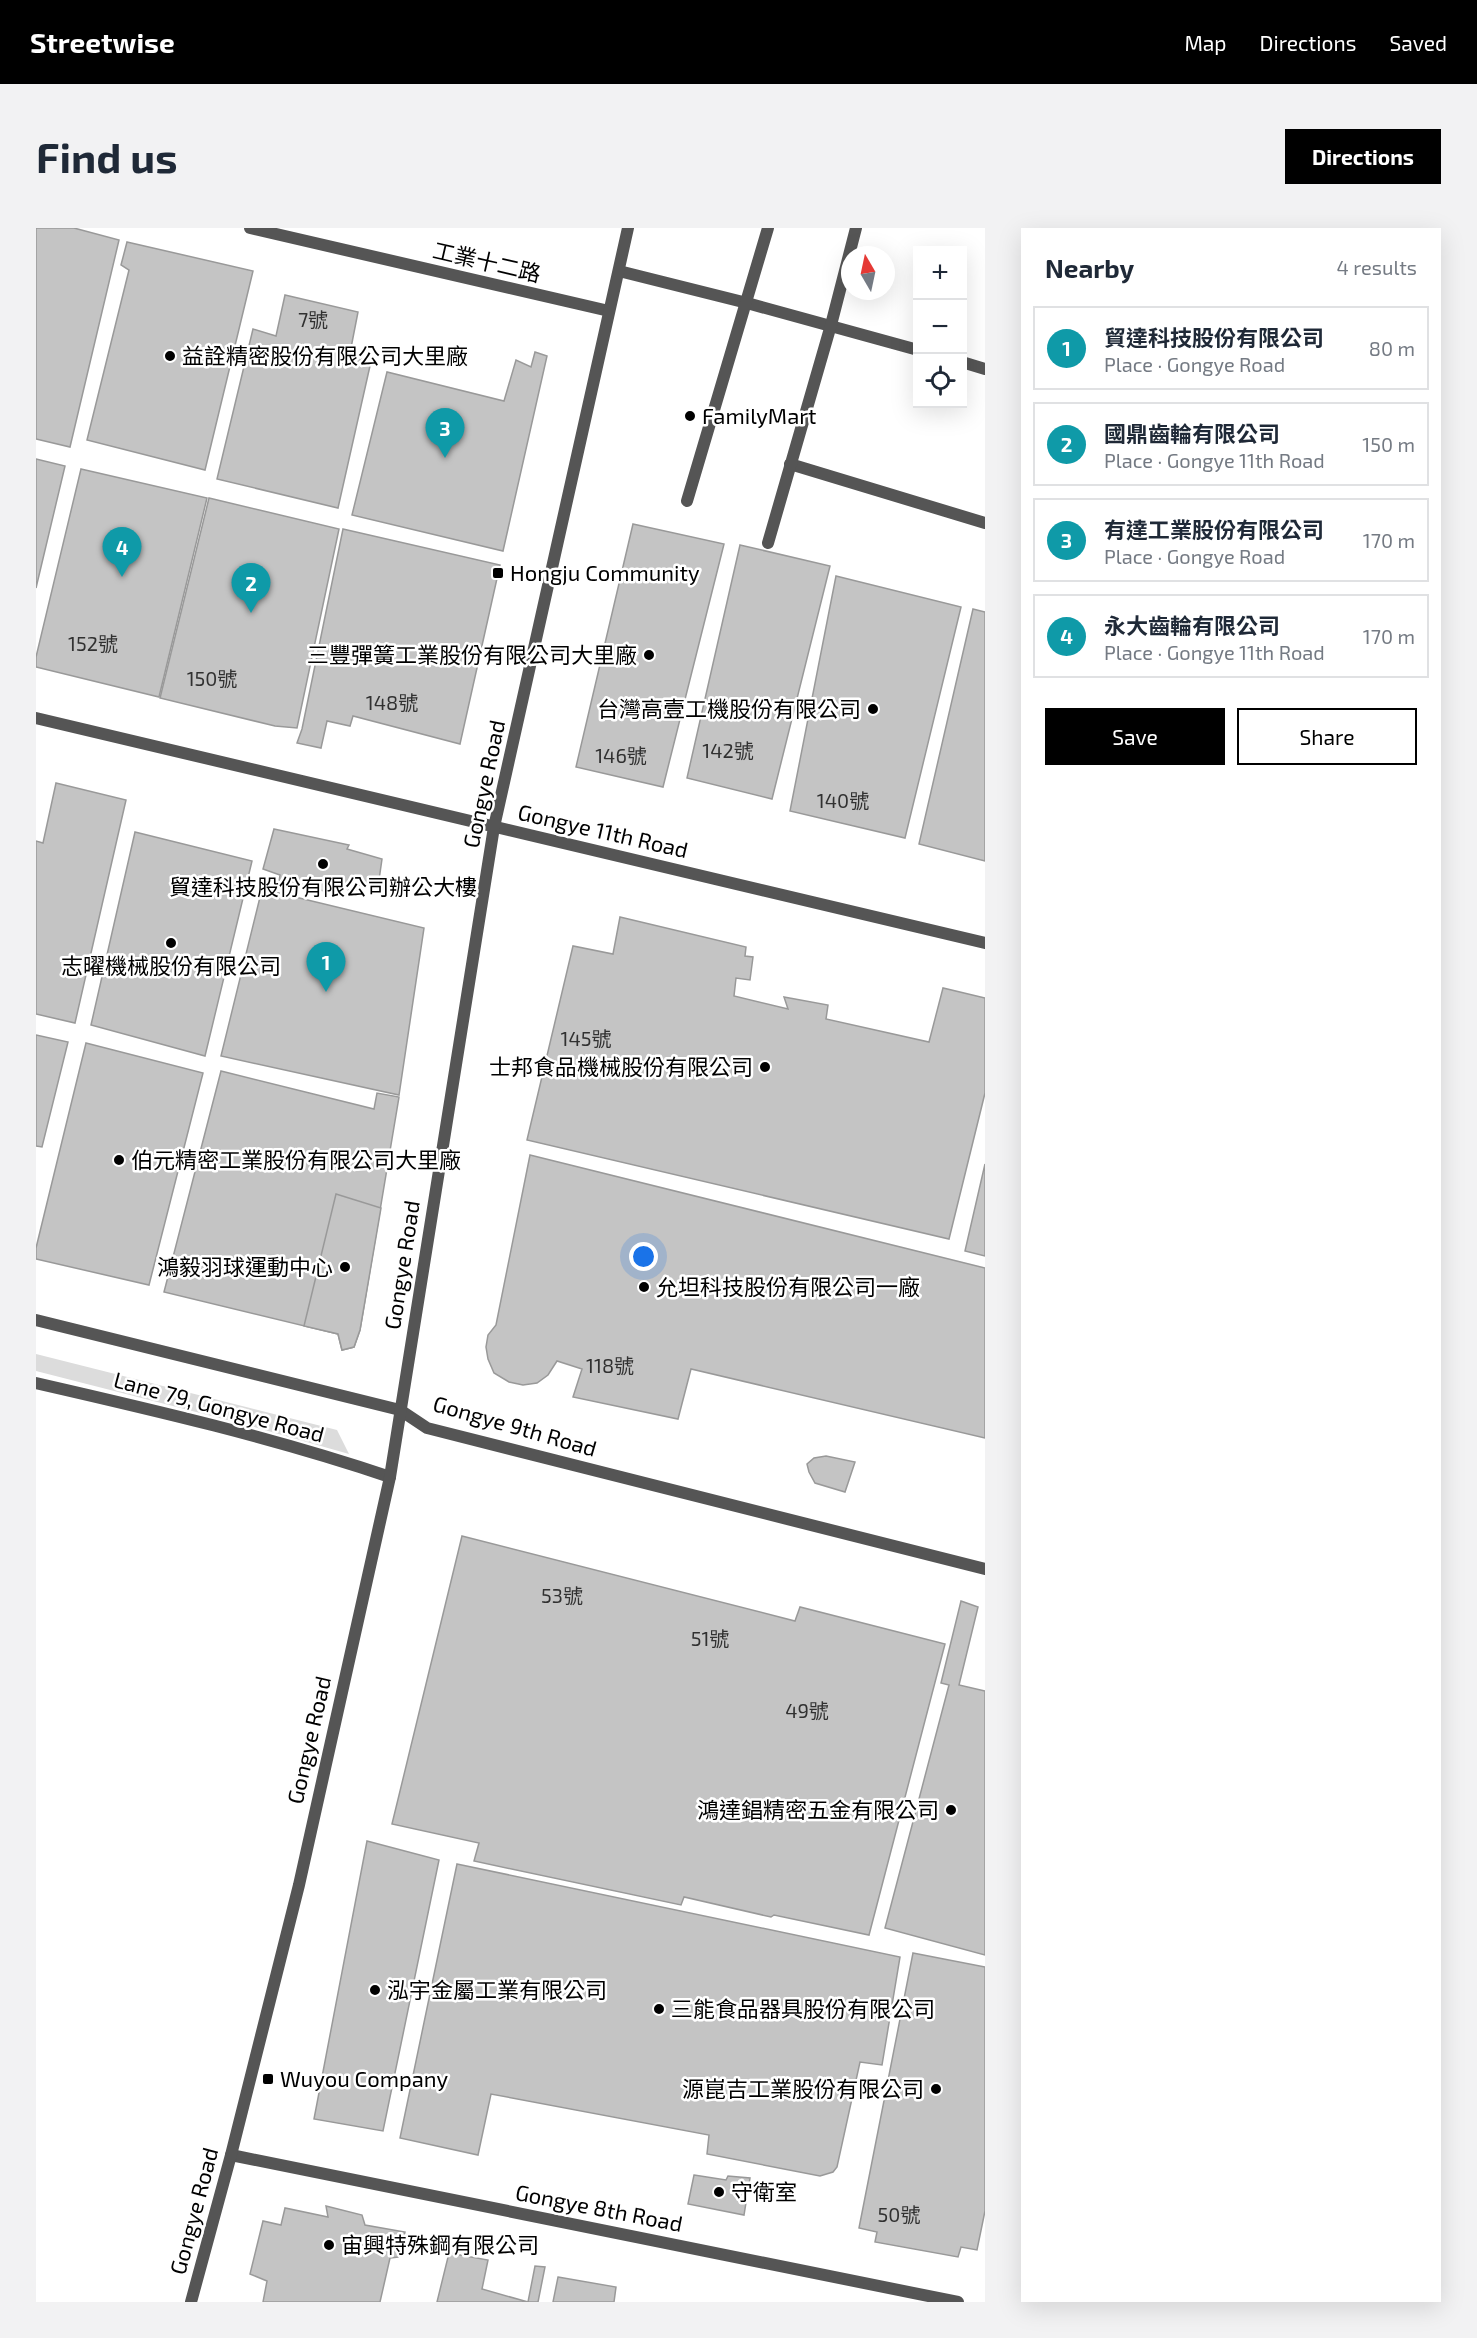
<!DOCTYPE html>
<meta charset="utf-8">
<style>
body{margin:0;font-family:"Exo 2","Noto Sans TC",sans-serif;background:#f2f2f3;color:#1f2937}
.controls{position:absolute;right:18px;top:18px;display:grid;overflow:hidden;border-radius:0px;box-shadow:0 6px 24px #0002}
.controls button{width:54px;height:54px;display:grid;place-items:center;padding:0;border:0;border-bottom:2px solid #e0e1e3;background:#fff;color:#1f2937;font:30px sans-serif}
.compass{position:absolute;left:805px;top:18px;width:54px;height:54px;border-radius:50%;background:#fff;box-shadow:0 6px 24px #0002;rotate:351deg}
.you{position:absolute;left:608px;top:1029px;width:21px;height:21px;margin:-15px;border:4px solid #fff;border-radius:50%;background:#1a73e8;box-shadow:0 0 0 9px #1a73e833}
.badge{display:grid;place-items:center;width:39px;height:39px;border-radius:50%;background:#000;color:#fff;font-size:20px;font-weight:700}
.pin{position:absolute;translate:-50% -50px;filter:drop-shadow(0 2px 3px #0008)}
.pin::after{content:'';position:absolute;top:32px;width:21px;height:18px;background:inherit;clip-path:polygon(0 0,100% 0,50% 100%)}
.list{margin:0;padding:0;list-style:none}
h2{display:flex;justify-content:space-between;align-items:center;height:78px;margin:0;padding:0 24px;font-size:26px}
h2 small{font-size:20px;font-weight:400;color:#747a83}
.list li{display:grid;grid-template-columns:39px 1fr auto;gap:18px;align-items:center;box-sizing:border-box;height:84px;margin:0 12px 12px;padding:0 12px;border:2px solid #e0e1e3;border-radius:0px}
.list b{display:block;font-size:22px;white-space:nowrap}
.list p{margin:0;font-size:20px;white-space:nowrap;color:#747a83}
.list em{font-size:20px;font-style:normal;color:#747a83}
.actions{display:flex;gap:12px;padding:18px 24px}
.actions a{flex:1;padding:14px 0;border:2px solid #000;border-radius:0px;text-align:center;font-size:21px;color:#000}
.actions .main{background:#000;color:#fff}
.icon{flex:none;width:33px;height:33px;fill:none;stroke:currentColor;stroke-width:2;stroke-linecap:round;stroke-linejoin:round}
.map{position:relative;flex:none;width:949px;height:2074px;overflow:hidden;border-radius:0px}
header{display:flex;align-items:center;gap:36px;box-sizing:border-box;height:84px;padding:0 30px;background:#000;color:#fff}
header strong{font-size:28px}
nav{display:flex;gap:33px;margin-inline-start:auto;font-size:21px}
.intro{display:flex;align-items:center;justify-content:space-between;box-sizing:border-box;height:144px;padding:0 36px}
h1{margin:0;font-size:42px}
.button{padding:15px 27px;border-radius:0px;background:#000;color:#fff;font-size:21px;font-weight:700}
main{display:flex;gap:36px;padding:0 36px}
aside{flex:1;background:#fff;border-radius:0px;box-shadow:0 6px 24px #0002}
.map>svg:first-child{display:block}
</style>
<header>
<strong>Streetwise</strong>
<nav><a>Map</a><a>Directions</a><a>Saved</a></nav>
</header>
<div class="intro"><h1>Find us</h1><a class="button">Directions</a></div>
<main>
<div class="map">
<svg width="949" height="2074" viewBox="0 0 949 2074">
<rect width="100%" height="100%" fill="#fff"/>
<!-- green -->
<path fill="#dcdcdc" d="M0,1126L301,1202L313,1226L211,1197L0,1143Z"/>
<!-- building -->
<g fill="#c4c4c4" stroke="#999" stroke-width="1.5">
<path d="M0,0H38L83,12L34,219L0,211Z"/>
<path d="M91,14L217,43L169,242L51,212L93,42L85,37Z"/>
<path d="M249,67L322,84L314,125L336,129L302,280L181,251L217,101L240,108Z"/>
<path d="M499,124L511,128L467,323L316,287L351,144L468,173L480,132L495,139Z"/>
<path d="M0,231L29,238L0,360Z"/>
<path d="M45,241L171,270L123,469L0,439V429Z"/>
<path d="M173,270L303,301L261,500L239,498L124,470Z"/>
<path d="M597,296L688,316L627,559L540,539Z"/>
<path d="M307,301L464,337L424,516L317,488L314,498L291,493L285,520L261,515L266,501Z"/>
<path d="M704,317L794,338L736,571L651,550Z"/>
<path d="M800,348L925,379L869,610L754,583Z"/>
<path d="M937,381L949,384V633L883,616Z"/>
<path d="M20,555L90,572L39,795L0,786V613L7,615Z"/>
<path d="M238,601L313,617L311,621L346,631L342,659L322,657L320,664L300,658L299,665L243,654L244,647L227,641Z"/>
<path d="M99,604L216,633L169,828L55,797Z"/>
<path d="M226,661L388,700L363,867L185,828Z"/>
<path d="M584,689L710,719L709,728L717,729L714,752L700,750L698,768L752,781L748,769L792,777L790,791L893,814L907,760L949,770V865L913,1011L491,912L537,718L577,726Z"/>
<path d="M0,807L32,814L6,919L0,918Z"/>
<path d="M50,815L167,845L113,1057L0,1031V1020Z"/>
<path d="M185,843L338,881L341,865L363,869L324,1102L318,1119L306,1122L302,1106L128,1064Z"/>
<path d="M494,927L949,1040V1210L655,1141L642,1191L537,1169L546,1141L521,1133L512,1147L501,1155L487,1157L473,1154L458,1145L452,1131L450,1119L452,1107L460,1097Z"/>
<path d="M949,936V1028L929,1023Z"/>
<path d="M300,966L345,980L324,1102L318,1119L306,1122L302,1106L268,1098Z"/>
<path d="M790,1228L819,1234L809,1264L779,1255L773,1244L771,1236L778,1230Z"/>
<path d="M426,1308L759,1393L764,1379L909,1416L833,1707L738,1687L735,1689L648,1669L645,1677L438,1633L443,1615L356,1596Z"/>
<path d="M925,1373L942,1379L923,1457L949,1463V1727L849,1700L913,1457L905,1455Z"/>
<path d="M331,1613L403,1632L347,1903L278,1891Z"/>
<path d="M421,1636L864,1729L846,1837L824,1834L801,1939L797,1944L784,1948L671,1926L673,1907L455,1866L442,1927L364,1910Z"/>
<path d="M877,1725L949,1739V1983L941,2022L925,2019L922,2029L839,2014L841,2004L823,2000Z"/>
<path d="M658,1947L690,1952L692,1948L714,1950L708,1987L652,1976Z"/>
<path d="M290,1978L326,1987L329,1997L369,2004L362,2029L354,2030L344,2074H227L231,2053L214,2046L227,1993L245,1997L249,1980L292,1989Z"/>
<path d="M413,2025L452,2032L446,2061L492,2074L499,2038L509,2039L502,2074H401Z"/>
<path d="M522,2049L580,2059L578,2074H517Z"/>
</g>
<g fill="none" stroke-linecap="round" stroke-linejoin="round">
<!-- lane -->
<g stroke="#555" stroke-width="12">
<path d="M583,43L711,75L882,122"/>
<path d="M926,134L949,141"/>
<path d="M754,236L949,295"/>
<path d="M732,315L795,97L820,0"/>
<path d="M0,1155C118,1182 239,1210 354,1249"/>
</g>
<!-- street -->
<g stroke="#555" stroke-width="12">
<path d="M214,0L573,83"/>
<path d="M651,273L732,0"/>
<path d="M0,490L949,715"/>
<path d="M0,1092L364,1182L391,1200L949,1341"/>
<path d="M195,1927L922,2074"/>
<path d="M155,2074L195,1927L263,1657L354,1249L458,599L592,0"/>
</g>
</g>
<!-- markers -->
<g fill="#000" stroke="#fff" stroke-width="2">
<circle cx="134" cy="128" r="6"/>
<circle cx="654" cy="188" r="6"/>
<rect x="456" y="339" width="12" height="12" rx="3"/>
<circle cx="613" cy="427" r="6"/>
<circle cx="837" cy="481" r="6"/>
<circle cx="287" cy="636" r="6"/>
<circle cx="135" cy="715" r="6"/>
<circle cx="729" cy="839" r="6"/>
<circle cx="83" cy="932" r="6"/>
<circle cx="309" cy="1039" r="6"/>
<circle cx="608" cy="1059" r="6"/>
<circle cx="915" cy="1582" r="6"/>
<circle cx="339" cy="1762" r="6"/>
<circle cx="623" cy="1781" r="6"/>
<rect x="226" y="1845" width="12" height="12" rx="3"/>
<circle cx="900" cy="1861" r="6"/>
<circle cx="683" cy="1964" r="6"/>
<circle cx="293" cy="2017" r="6"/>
</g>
<g text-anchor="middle" stroke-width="5" stroke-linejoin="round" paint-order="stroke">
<!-- number labels -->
<g font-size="20" fill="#313131">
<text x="277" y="99">7號</text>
<text x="57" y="423">152號</text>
<text x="176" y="458">150號</text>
<text x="356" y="482">148號</text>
<text x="692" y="530">142號</text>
<text x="585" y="535">146號</text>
<text x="807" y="580">140號</text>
<text x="550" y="818">145號</text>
<text x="574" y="1145">118號</text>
<text x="526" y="1375">53號</text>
<text x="674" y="1418">51號</text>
<text x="771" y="1490">49號</text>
<text x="863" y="1994">50號</text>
</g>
<!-- street labels -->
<g font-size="22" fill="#000" stroke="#fff">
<text transform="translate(451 34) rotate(13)" y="8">工業十二路</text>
<text transform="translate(448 556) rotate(-78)" y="8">Gongye Road</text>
<text transform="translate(567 603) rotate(13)" y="8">Gongye 11th Road</text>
<text transform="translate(366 1037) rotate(-81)" y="8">Gongye Road</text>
<text transform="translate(183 1179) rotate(15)" y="8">Lane 79, Gongye Road</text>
<text transform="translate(479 1198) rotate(16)" y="8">Gongye 9th Road</text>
<text transform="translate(273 1512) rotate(-77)" y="8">Gongye Road</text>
<text transform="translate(563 1980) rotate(11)" y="8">Gongye 8th Road</text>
<text transform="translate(158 1983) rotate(-75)" y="8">Gongye Road</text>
</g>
<!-- poi labels -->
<g font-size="22" fill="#000" stroke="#fff" text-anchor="start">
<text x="146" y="136">益詮精密股份有限公司大里廠</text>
<text x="666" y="196">FamilyMart</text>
<text x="474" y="353">Hongju Community</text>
<text x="601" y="435" text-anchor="end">三豐彈簧工業股份有限公司大里廠</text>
<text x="825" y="489" text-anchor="end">台灣高壹工機股份有限公司</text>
<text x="287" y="667" text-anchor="middle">貿達科技股份有限公司辦公大樓</text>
<text x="135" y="746" text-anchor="middle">志曜機械股份有限公司</text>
<text x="717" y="847" text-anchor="end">士邦食品機械股份有限公司</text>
<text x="95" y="940">伯元精密工業股份有限公司大里廠</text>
<text x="297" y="1047" text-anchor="end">鴻毅羽球運動中心</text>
<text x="620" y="1067">允坦科技股份有限公司一廠</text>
<text x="903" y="1590" text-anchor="end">鴻達錩精密五金有限公司</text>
<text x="351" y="1770">泓宇金屬工業有限公司</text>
<text x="635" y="1789">三能食品器具股份有限公司</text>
<text x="244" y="1859">Wuyou Company</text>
<text x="888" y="1869" text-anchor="end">源崑吉工業股份有限公司</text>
<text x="695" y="1972">守衛室</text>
<text x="305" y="2025">宙興特殊鋼有限公司</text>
</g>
</g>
</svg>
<div class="controls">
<button>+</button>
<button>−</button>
<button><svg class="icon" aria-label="locate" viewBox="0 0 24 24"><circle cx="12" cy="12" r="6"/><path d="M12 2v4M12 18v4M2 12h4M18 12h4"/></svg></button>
</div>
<svg class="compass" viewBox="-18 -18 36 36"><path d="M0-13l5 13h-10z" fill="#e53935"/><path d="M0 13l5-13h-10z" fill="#747a83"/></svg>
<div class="you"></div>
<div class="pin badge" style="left:290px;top:764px;background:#0f9aa8">1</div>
<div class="pin badge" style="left:215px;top:385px;background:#0f9aa8">2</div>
<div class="pin badge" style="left:409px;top:230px;background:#0f9aa8">3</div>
<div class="pin badge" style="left:86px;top:349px;background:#0f9aa8">4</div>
</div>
<aside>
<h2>Nearby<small>4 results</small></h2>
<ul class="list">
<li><span class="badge" style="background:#0f9aa8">1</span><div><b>貿達科技股份有限公司</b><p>Place · Gongye Road</p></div><em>80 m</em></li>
<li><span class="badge" style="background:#0f9aa8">2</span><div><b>國鼎齒輪有限公司</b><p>Place · Gongye 11th Road</p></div><em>150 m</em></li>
<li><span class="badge" style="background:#0f9aa8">3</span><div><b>有達工業股份有限公司</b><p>Place · Gongye Road</p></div><em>170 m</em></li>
<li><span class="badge" style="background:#0f9aa8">4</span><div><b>永大齒輪有限公司</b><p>Place · Gongye 11th Road</p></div><em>170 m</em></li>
</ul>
<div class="actions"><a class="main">Save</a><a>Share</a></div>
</aside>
</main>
